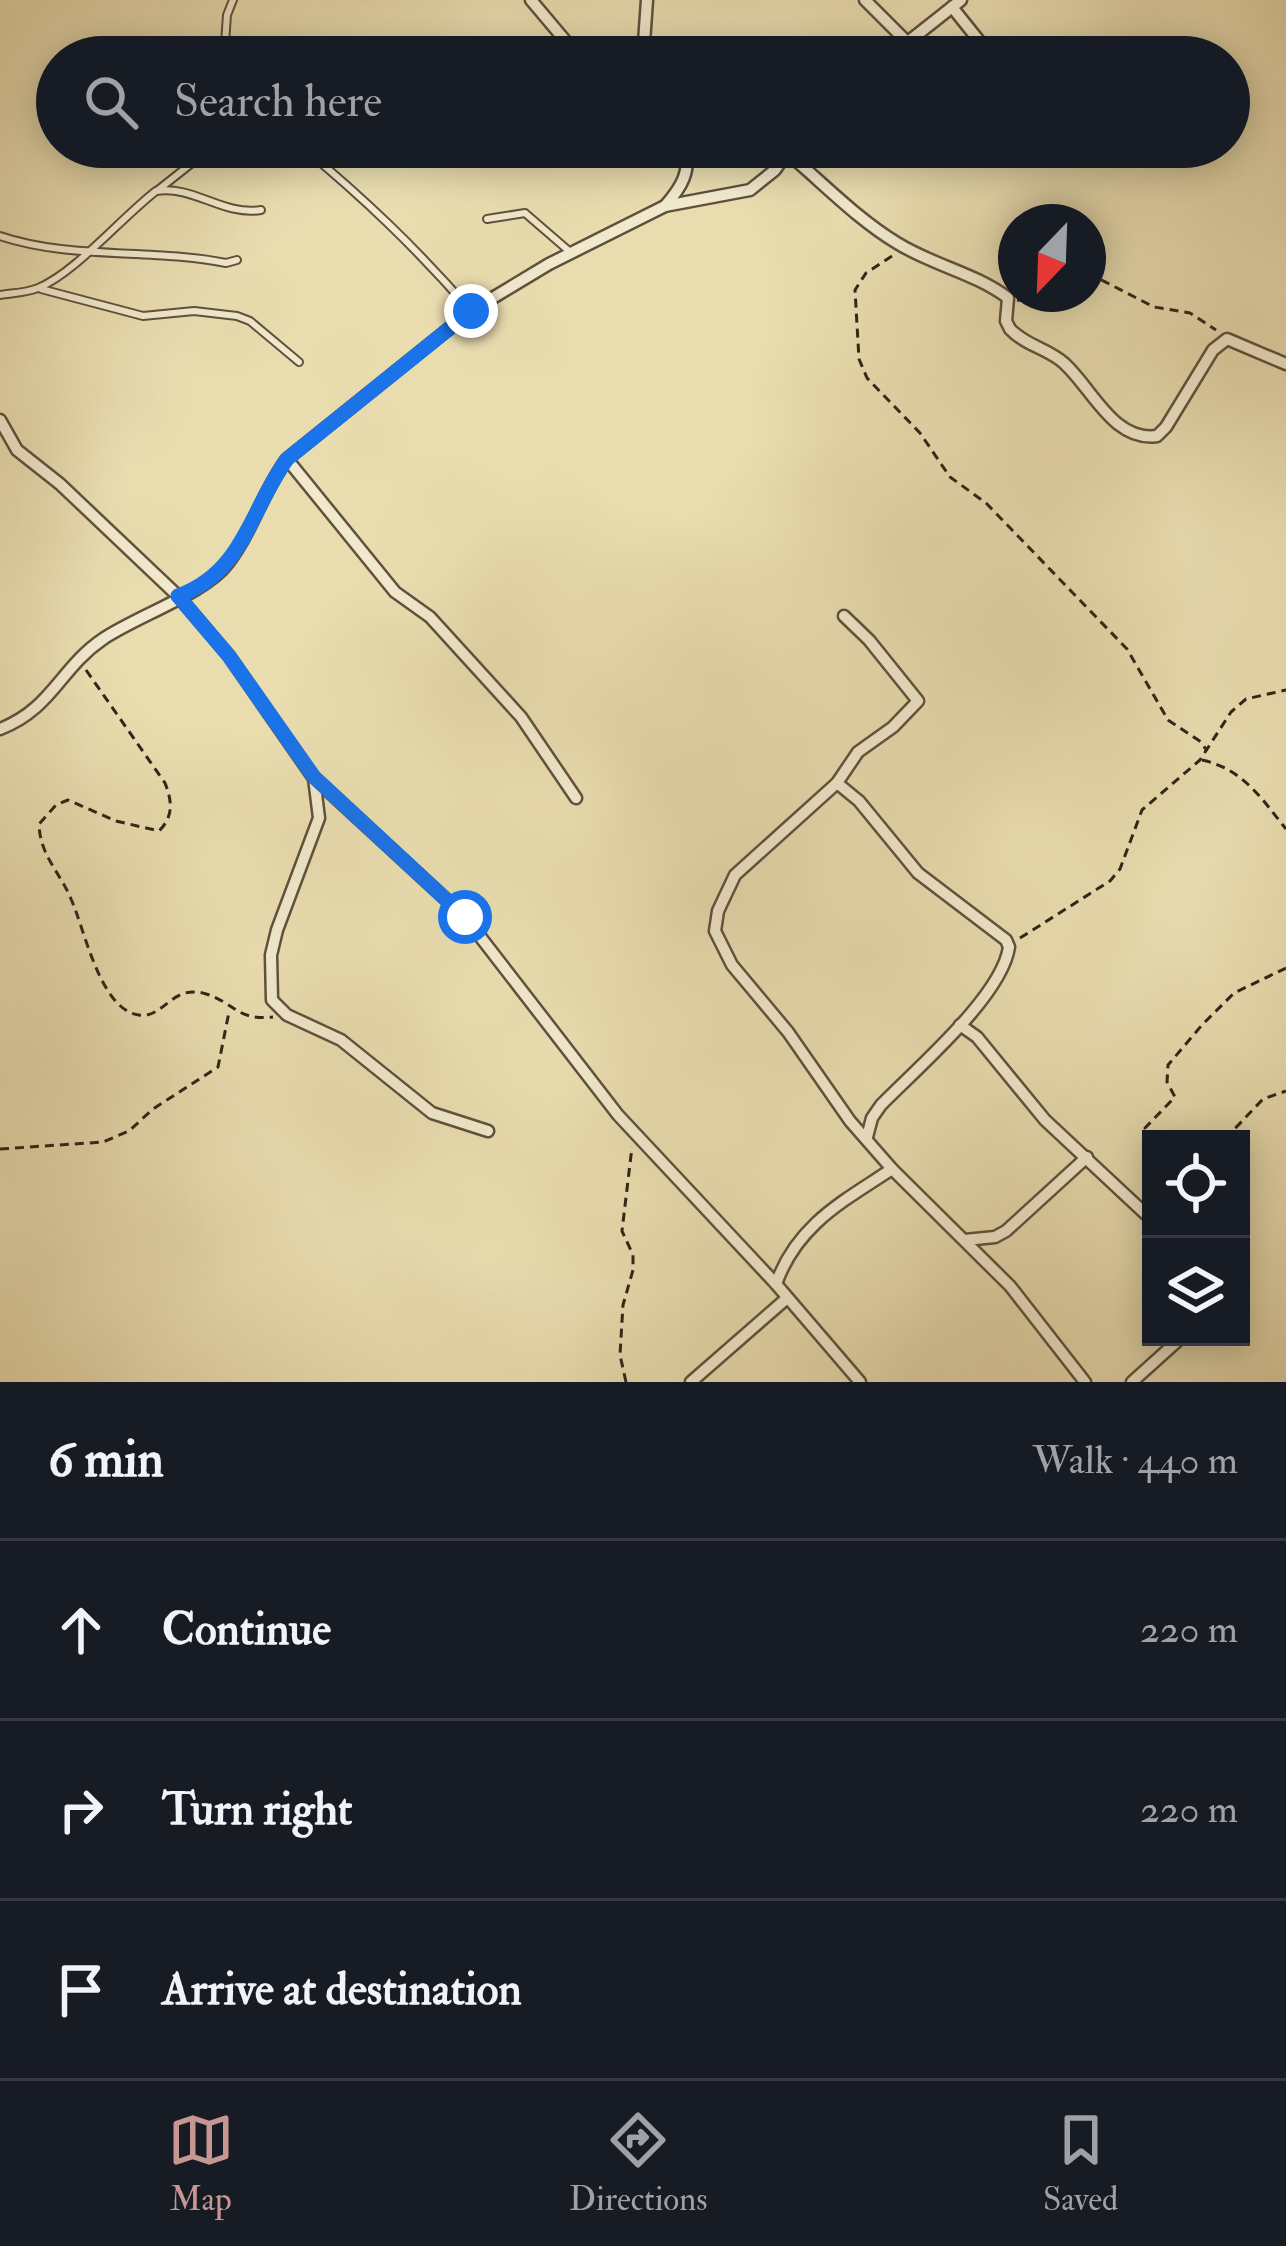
<!DOCTYPE html>
<meta charset="utf-8">
<style>
body{margin:0;font-family:"IM FELL Double Pica",serif;background:#20242c;color:#f1f3f6}
.controls{position:absolute;right:36px;bottom:36px;display:grid;overflow:hidden;border-radius:0px;box-shadow:0 6px 30px #0003}
.controls button{width:108px;height:108px;display:grid;place-items:center;padding:0;border:0;border-bottom:3px solid #363941;background:#171b24;color:#f1f3f6;font:60px sans-serif}
.compass{position:absolute;left:998px;top:204px;width:108px;height:108px;border-radius:50%;background:#171b24;box-shadow:0 6px 30px #0003;rotate:203deg}
.stop{position:absolute;width:36px;height:36px;margin:-27px;border:9px solid #1a73e8;border-radius:50%;background:#fff}
.stop.end{background:#1a73e8;border-color:#fff;box-shadow:0 3px 12px #0008}
.list{margin:0;padding:0;list-style:none}
h2{display:flex;justify-content:space-between;align-items:center;height:156px;margin:0;padding:0 48px;font-size:51px}
h2 small{font-size:39px;font-weight:400;color:#9ea1a6}
.list li{display:grid;grid-template-columns:78px 1fr auto;gap:36px;align-items:center;box-sizing:border-box;height:180px;padding:0 48px;border-top:3px solid #363941}
.list b{display:block;font-size:45px;white-space:nowrap}
.list em{font-size:39px;font-style:normal;color:#9ea1a6}
.icon{flex:none;width:66px;height:66px;fill:none;stroke:currentColor;stroke-width:2;stroke-linecap:round;stroke-linejoin:round}
.map{position:relative;flex:none;width:1286px;height:1382px;overflow:hidden}
.search{position:absolute;background:#171b24;box-shadow:0 6px 30px #0003;left:36px;right:36px;top:36px;height:132px;display:flex;align-items:center;gap:30px;box-sizing:border-box;padding:0 42px;border-radius:66px;color:#9ea1a6;font-size:45px}
.sheet{height:696px;background:#171b24}
nav{display:flex;justify-content:space-around;align-items:center;box-sizing:border-box;height:168px;border-top:3px solid #363941;background:#171b24;font-size:33px;color:#9ea1a6}
nav a{display:grid;justify-items:center;gap:6px}
nav .on{color:#c59692}
.map>svg:first-child{display:block}
</style>
<div class="map">
<svg width="1286" height="1382" viewBox="0 0 1286 1382">
<rect width="100%" height="100%" fill="#e9ddb0"/>
<filter id="stains"><feTurbulence type="fractalNoise" baseFrequency=".00167" numOctaves="4"/><feColorMatrix values="0 0 0 0 .2 0 0 0 0 .09 0 0 0 0 .02 0 0 0 .5 -.17"/></filter>
<radialGradient id="worn" r=".72"><stop offset=".6" stop-color="#630" stop-opacity="0"/><stop offset="1" stop-color="#630" stop-opacity=".3"/></radialGradient>
<g fill="none" stroke-linecap="round" stroke-linejoin="round">
<defs>
<g id="lane">
<path d="M224,57L227,15L233,0"/>
<path d="M302,147C366,200 416,248 471,311"/>
<path d="M158,190L192,163L202,147"/>
<path d="M487,219L525,213L569,251"/>
<path d="M0,236C71,260 152,248 226,263L237,260"/>
<path d="M41,289L143,316L194,311L237,316L250,321L299,362"/>
<path d="M0,295C12,293 26,293 38,288C75,273 121,218 156,191C194,185 222,216 261,210"/>
</g>
<g id="street">
<path d="M531,0L579,57"/>
<path d="M865,0L908,43"/>
<path d="M952,7L992,57"/>
<path d="M643,57L647,0"/>
<path d="M889,57L961,0"/>
<path d="M786,152C822,182 857,219 897,243C932,265 975,273 1008,298L1006,321L1010,329C1026,346 1049,349 1065,364C1093,390 1114,442 1157,436L1166,427L1213,350L1227,339L1286,364"/>
<path d="M665,206C680,189 694,169 682,147"/>
<path d="M0,420L17,450L60,484L178,596L229,656L313,777L465,917L618,1115L776,1284L860,1382"/>
<path d="M287,459L395,592L430,617L521,717L576,798"/>
<path d="M844,616L869,640L918,701L893,727L858,752L837,783L735,875L718,911L715,931L732,965L788,1032L850,1121L892,1169L1010,1286L1085,1382"/>
<path d="M0,729C52,709 60,668 103,639C137,616 206,593 228,563C253,530 263,491 287,459L471,311L549,264L665,206L750,190L775,170L791,147"/>
<path d="M314,778L319,818L277,930L271,955L272,1000L287,1015L341,1040L432,1113L488,1131"/>
<path d="M837,783L859,801L918,873L1006,940L1009,947C1002,996 917,1068 881,1105L872,1118L867,1137"/>
<path d="M960,1025L977,1037L1045,1120L1151,1219"/>
<path d="M965,1240L995,1237L1006,1231L1087,1157"/>
<path d="M776,1284C797,1225 842,1202 892,1169"/>
<path d="M691,1382L786,1299"/>
<path d="M1132,1382L1182,1337"/>
</g>
</defs>
<!-- lane casing -->
<use href="#lane" stroke="#60513d" stroke-width="10"/>
<!-- street casing -->
<use href="#street" stroke="#60513d" stroke-width="15"/>
<!-- path -->
<g stroke="#332217" stroke-width="3" stroke-dasharray="9 6" stroke-linecap="butt">
<path d="M892,256L866,273L855,290L859,359L867,378L920,433L950,477L986,503L1127,649L1168,720L1201,742L1207,751"/>
<path d="M1088,273L1154,307L1190,313L1216,330"/>
<path d="M1017,300L1026,301L1036,294"/>
<path d="M86,670L165,783C172,801 174,816 159,831L116,821L68,800L56,805L39,824C40,856 60,872 71,899C85,930 100,1010 139,1015C164,1019 172,983 206,994C235,1003 237,1021 273,1017"/>
<path d="M1202,760C1243,769 1261,798 1286,829"/>
<path d="M1020,938L1110,881L1120,869L1142,810L1200,760L1231,712L1246,699L1286,690"/>
<path d="M1225,1139L1263,1099L1286,1091"/>
<path d="M1151,1143L1145,1128L1175,1097L1167,1082L1168,1065L1202,1025L1234,993L1286,968"/>
<path d="M0,1149L103,1142L129,1131L153,1109L218,1067L229,1012"/>
<path d="M626,1382L620,1355L623,1305L633,1270V1255L622,1231L632,1147"/>
</g>
<!-- lane -->
<use href="#lane" stroke="#f1e9cc" stroke-width="6"/>
<!-- street -->
<use href="#street" stroke="#f1e9cc" stroke-width="10"/>
</g>
<g fill="none" stroke-linecap="round" stroke-linejoin="round">
<!-- route -->
<path stroke="#1a73e8" stroke-width="15" d="M465,917L314,777L229,656L178,596C244,572 250,510 287,459L471,311"/>
</g>
<rect width="100%" height="100%" filter="url(#stains)"/>
<rect width="100%" height="100%" fill="url(#worn)"/>
</svg>
<div class="controls">
<button><svg class="icon" aria-label="locate" viewBox="0 0 24 24"><circle cx="12" cy="12" r="6"/><path d="M12 2v4M12 18v4M2 12h4M18 12h4"/></svg></button>
<button><svg class="icon" aria-label="layers" viewBox="0 0 24 24"><path d="M12 4l9 5-9 5-9-5zM3 14l9 5 9-5"/></svg></button>
</div>
<svg class="compass" viewBox="-18 -18 36 36"><path d="M0-13l5 13h-10z" fill="#e53935"/><path d="M0 13l5-13h-10z" fill="#9ea1a6"/></svg>
<div class="stop" style="left:465px;top:917px"></div>
<div class="stop end" style="left:471px;top:311px"></div>
<div class="search"><svg class="icon" aria-label="search" viewBox="0 0 24 24"><circle cx="10" cy="10" r="6"/><path d="M15 15l6 6"/></svg>Search here</div>
</div>
<section class="sheet">
<h2>6 min<small>Walk · 440 m</small></h2>
<ul class="list">
<li><svg class="icon" aria-label="ahead" viewBox="0 0 24 24"><path d="M12 20V5M6 11l6-6 6 6"/></svg><div><b>Continue</b></div><em>220 m</em></li>
<li><svg class="icon" aria-label="right" viewBox="0 0 24 24"><path d="M7 20v-9h11M14 6l5 5-5 5"/></svg><div><b>Turn right</b></div><em>220 m</em></li>
<li><svg class="icon" aria-label="arrive" viewBox="0 0 24 24"><path d="M6 21V4h12l-3 4 3 4H6"/></svg><div><b>Arrive at destination</b></div></li>
</ul>
</section>
<nav>
<a class="on"><svg class="icon" aria-label="map" viewBox="0 0 24 24"><path d="M3 6l6-2 6 2 6-2v14l-6 2-6-2-6 2zM9 4v14M15 6v14"/></svg>Map</a>
<a><svg class="icon" aria-label="directions" viewBox="0 0 24 24"><path d="M12 3l9 9-9 9-9-9zM9 14v-3h6M13 9l2 2-2 2"/></svg>Directions</a>
<a><svg class="icon" aria-label="saved" viewBox="0 0 24 24"><path d="M7 4h10v16l-5-4-5 4z"/></svg>Saved</a>
</nav>
